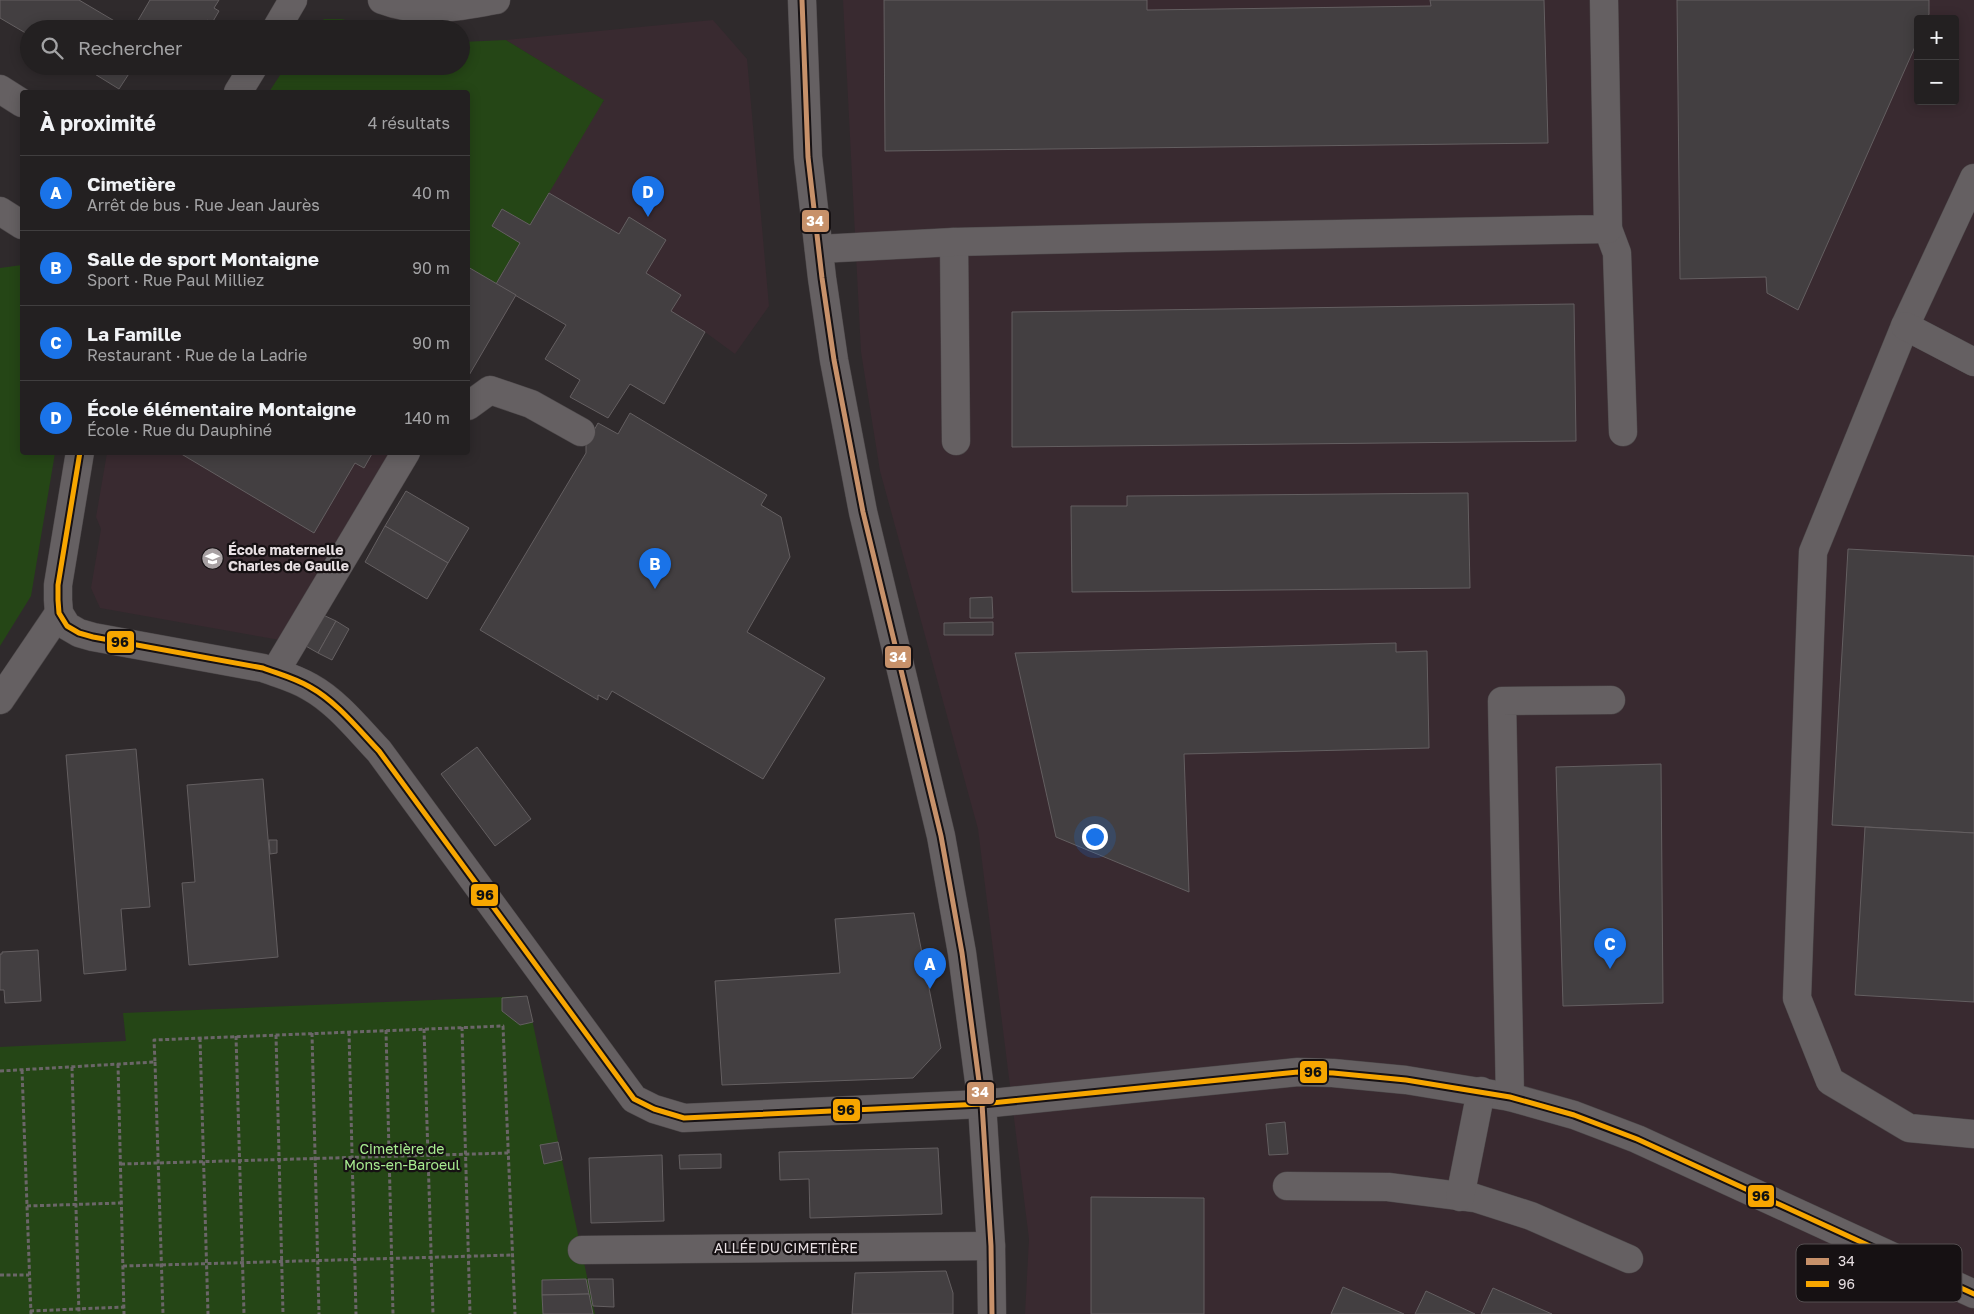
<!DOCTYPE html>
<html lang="fr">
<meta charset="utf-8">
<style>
body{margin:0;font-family:"Golos Text",sans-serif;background:#2b282a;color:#f1f3f6}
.controls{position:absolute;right:15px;top:15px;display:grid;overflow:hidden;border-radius:5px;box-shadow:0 2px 12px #0003}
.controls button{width:45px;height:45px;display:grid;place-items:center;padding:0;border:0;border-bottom:1px solid #403e3f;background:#232021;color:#f1f3f6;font:25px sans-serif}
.you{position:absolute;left:1094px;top:836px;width:18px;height:18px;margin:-12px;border:4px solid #fff;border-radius:50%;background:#1a73e8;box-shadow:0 0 0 8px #1a73e833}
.badge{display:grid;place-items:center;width:32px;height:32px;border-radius:50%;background:#1a73e8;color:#fff;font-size:16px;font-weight:700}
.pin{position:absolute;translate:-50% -41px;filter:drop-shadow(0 1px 2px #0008)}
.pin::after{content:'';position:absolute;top:26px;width:18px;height:15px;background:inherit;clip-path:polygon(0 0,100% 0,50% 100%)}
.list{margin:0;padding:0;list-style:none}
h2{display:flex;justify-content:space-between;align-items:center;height:65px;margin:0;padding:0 20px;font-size:21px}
h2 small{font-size:16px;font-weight:400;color:#a3a3a5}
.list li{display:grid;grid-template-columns:32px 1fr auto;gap:15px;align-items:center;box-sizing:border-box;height:75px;padding:0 20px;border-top:1px solid #403e3f}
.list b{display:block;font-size:19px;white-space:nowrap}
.list p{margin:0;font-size:16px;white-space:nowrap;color:#a3a3a5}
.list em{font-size:16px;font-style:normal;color:#a3a3a5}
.icon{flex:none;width:28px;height:28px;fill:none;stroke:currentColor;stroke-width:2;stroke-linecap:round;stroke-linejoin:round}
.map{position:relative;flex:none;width:1974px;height:1314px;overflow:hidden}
.search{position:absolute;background:#232021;box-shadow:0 2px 12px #0003;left:20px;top:20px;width:450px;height:55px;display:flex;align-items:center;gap:12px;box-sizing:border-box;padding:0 18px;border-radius:28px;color:#a3a3a5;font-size:19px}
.panel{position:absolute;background:#232021;box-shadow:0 2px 12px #0003;left:20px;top:90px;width:450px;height:365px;border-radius:5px}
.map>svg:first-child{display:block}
</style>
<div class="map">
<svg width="1974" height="1314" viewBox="0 0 1974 1314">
<rect width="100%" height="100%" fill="#2f2a2c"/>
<!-- built -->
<g fill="#392a30" fill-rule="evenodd">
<path d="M843,0H1974V1314H1025L1029,1239L978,829L880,471L861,352ZM1918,19H1955V101H1918Z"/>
<path d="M713,20L747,59L769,306L735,354L705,332L664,404L630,384L608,418L570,397L580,380L545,359L566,325L516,296L468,377V267L494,283L519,243L492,226L502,209L604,101L506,40Z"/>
<path d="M107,453H390L280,640L100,608L91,588L101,529L96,517Z"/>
</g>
<!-- green -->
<g fill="#254616">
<path d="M324,19H342L378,29H314Z"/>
<path d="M506,40L604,100L530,225L502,209L492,226L520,243L496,284L468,267V92H269L286,66H461V42Z"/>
<path d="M22,265V452L55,453L31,596L0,646V268Z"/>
<path d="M527,996L595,1314H0V1047L126,1041L123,1013Z"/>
</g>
<!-- building -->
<g fill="#433f41" stroke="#645f61">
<path d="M0,0H79L128,29H29V35L0,18Z"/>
<path d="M150,0H219L214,8L219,11L212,23L207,20L202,29H133Z"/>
<path d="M884,0H1147V10L1431,6L1430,0H1544L1548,143L885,151Z"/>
<path d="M1677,0H1929V14L1927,19H1918V40L1798,310L1767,293L1766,277L1680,279Z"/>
<path d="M70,66H134L119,89L85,68L82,73Z"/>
<path d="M549,193L619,234L629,217L666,240L646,273L681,295L671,311L705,332L664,404L630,384L608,418L570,397L580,380L545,359L566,325L496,284L520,243L492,226L502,209L530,225Z"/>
<path d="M468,267L516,295L468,377Z"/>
<path d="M1574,304L1576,441L1012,447V312Z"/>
<path d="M630,413L767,495L761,505L781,517L790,557L747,632L825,678L763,779L612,691L607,700L598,695V700L480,630L586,453V445L598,423L618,434Z"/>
<path d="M178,452H373L364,468L355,463L314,533Z"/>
<path d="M406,491L469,528L448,563L385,526Z"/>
<path d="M1468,493L1470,588L1072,592L1071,506H1127V496Z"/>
<path d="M385,526L448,563L427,599L365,562Z"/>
<path d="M1848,549L1974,556V833L1832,825Z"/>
<path d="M992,597L993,618H970V598Z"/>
<path d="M321,614L336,621L318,653L304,645Z"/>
<path d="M336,621L349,629L332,660L318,653Z"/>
<path d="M993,622V635H944V623Z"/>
<path d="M1396,643V652L1427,651L1429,748L1184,754L1189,892L1056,837L1015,653Z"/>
<path d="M477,747L531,819L495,846L441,774Z"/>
<path d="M136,749L150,907L121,909L126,970L84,974L66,755Z"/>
<path d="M1661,764L1663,1003L1563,1006L1556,767Z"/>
<path d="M263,779L278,957L189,965L182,883L195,882L187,785Z"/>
<path d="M1865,827L1974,833V1002L1855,995Z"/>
<path d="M269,840H277V853L270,854Z"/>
<path d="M914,913L941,1048L913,1078L722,1085L715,981L840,973L835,919Z"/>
<path d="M38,950L41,1001L5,1003L4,990H0V954H2V952Z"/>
<path d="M527,996L533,1022L520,1025L502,1011V998Z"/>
<path d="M1285,1122L1288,1154L1269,1155L1266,1124Z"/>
<path d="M558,1142L562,1160L544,1164L540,1145Z"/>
<path d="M938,1148L942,1214L810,1218L809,1179L780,1180L779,1152Z"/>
<path d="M721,1154V1168L680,1169L679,1155Z"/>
<path d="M662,1155L664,1221L591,1223L589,1158Z"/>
<path d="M1091,1197L1204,1198V1314H1091Z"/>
<path d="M946,1271L953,1293V1314H852L855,1273Z"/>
<path d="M586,1279L589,1294L542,1295V1280Z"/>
<path d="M588,1279H613L614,1307L593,1306Z"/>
<path d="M1343,1287L1404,1314H1331Z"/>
<path d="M1493,1288L1552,1314H1481Z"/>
<path d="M1426,1291L1475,1314H1415Z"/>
<path d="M589,1294L593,1314H543L542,1295Z"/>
</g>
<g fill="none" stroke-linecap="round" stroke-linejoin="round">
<defs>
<g id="minor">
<path d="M382,0C422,15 455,7 496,0"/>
<path d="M802,0L808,157L822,278L834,360L863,512L941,836L962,953L982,1104L991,1246L992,1314"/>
<path d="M276,29L293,0"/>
<path d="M0,89L22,103"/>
<path d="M238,92L254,66"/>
<path d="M1974,178L1905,326L1813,552L1797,998L1830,1081L1909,1128L1974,1134"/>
<path d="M0,211L22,225"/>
<path d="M1608,229L1617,253L1623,432"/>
<path d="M954,242L956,441"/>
<path d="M819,249L954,242L1125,238L1608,229L1604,0"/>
<path d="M1905,326L1974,362"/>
<path d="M468,406L490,390L531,404L581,432"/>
<path d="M80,452L58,585V600L59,613L67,626L79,633L93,637L263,668C279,674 295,678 310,687C337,702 358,729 379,751L634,1099L654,1109L684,1118L982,1104L1298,1072L1333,1073L1406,1080L1510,1097L1574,1115L1637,1139L1974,1294"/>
<path d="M275,672L406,452"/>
<path d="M0,700L59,613"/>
<path d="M1510,1097L1502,701L1611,700"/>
<path d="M1287,1186L1388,1187L1475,1198L1531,1216L1629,1259"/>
<path d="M1460,1197L1481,1091"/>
<path d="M582,1250L991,1246"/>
</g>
</defs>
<!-- minor casing -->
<use href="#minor" stroke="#4d484a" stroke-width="29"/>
<!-- path -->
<g stroke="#6b6668" stroke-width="3" stroke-dasharray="4 2.5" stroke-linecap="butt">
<path d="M462,1027L470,1314"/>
<path d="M424,1029L433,1314"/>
<path d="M386,1030L393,1314"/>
<path d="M349,1032L356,1314"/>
<path d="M312,1033L319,1314"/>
<path d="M276,1035L283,1314"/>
<path d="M236,1036L244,1314"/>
<path d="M200,1038L208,1314"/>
<path d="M155,1062L163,1314"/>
<path d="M118,1064L124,1314"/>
<path d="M72,1067L79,1314"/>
<path d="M22,1070L31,1314"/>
<path d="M0,1071L155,1062L154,1040L503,1026L515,1314"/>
<path d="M121,1164L508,1153"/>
<path d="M27,1206L121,1203"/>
<path d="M123,1266L513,1255"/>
<path d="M0,1275H29"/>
<path d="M30,1311L124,1307"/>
</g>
<!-- minor -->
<use href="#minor" stroke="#656062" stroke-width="28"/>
<defs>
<path id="bus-1" d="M802,0L808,157L822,278L834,360L863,512L941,836L962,953L982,1104L991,1246L992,1314"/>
<path id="bus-2" d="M80,452L58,585V600L59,613L67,626L79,633L93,637L263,668C279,674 295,678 310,687C337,702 358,729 379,751L634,1099L654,1109L684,1118L982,1104L1298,1072L1333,1073L1406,1080L1510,1097L1574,1115L1637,1139L1974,1294"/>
</defs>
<!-- bus-1 casing -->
<use href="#bus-1" stroke="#161113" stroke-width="9"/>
<!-- bus-2 casing -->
<use href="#bus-2" stroke="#161113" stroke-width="9"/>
<!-- bus-1 -->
<use href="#bus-1" stroke="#c7916a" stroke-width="5"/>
<!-- bus-2 -->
<use href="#bus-2" stroke="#f7a600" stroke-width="5"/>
</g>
<!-- icons -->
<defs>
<symbol id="school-disc" viewBox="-11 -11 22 22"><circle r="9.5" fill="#a7a0a2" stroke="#161113"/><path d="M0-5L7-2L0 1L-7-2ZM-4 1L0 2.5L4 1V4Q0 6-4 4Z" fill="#fff"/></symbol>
</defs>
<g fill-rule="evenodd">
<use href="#school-disc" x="200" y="546" width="25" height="25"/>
</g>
<g text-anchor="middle" stroke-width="4.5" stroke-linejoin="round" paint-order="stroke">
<!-- poi labels -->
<g font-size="14" font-weight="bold" fill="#e7dfe2" stroke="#161113" text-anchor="start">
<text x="228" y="555">École maternelle<tspan x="228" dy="16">Charles de Gaulle</tspan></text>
</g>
<!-- park labels -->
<g font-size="14" fill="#a8ec90" stroke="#161113">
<text x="402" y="1154">Cimetière de<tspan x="402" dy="16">Mons-en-Baroeul</tspan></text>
</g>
<!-- street labels -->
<g font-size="14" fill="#e7dfe2" stroke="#161113">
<text x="786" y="1253">ALLÉE DU CIMETIÈRE</text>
</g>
</g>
<!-- legend -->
<rect x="1796" y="1244" width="166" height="58" rx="8" fill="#161113" stroke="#554f51" stroke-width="1"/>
<rect x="1806" y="1258" width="23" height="7" fill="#c7916a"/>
<rect x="1806" y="1281" width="23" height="6" fill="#f7a600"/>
<g font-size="14" fill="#e7dfe2">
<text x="1838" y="1266">34</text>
<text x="1838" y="1289">96</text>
</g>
<g stroke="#161113" stroke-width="2">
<rect x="801" y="209" width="29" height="24" rx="5" fill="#c7916a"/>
<rect x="106" y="630" width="29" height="24" rx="5" fill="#f7a600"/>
<rect x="884" y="645" width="28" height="24" rx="5" fill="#c7916a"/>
<rect x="470" y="883" width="29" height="24" rx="5" fill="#f7a600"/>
<rect x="1299" y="1060" width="29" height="24" rx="5" fill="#f7a600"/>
<rect x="966" y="1081" width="29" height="24" rx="5" fill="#c7916a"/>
<rect x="832" y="1098" width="29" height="24" rx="5" fill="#f7a600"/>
<rect x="1747" y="1184" width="28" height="24" rx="5" fill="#f7a600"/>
</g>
<g font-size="14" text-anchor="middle" font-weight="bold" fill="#fff">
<text x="815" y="226">34</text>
<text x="898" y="662">34</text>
<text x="980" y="1097">34</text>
</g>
<g font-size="14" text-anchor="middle" font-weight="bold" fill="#111">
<text x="120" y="647">96</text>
<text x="485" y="900">96</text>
<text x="1313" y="1077">96</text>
<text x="846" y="1115">96</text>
<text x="1761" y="1201">96</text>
</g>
</svg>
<div class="controls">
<button>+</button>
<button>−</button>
</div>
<div class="you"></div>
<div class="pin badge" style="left:930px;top:989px">A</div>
<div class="pin badge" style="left:655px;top:589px">B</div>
<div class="pin badge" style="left:1610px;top:969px">C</div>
<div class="pin badge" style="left:648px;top:217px">D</div>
<div class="search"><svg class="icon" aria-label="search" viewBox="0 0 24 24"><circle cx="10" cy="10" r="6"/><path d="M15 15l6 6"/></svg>Rechercher</div>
<section class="panel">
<h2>À proximité<small>4 résultats</small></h2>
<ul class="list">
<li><span class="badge">A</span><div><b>Cimetière</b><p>Arrêt de bus · Rue Jean Jaurès</p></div><em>40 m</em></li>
<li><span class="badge">B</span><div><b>Salle de sport Montaigne</b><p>Sport · Rue Paul Milliez</p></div><em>90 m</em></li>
<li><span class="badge">C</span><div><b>La Famille</b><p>Restaurant · Rue de la Ladrie</p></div><em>90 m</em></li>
<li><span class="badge">D</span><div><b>École élémentaire Montaigne</b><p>École · Rue du Dauphiné</p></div><em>140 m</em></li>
</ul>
</section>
</div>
